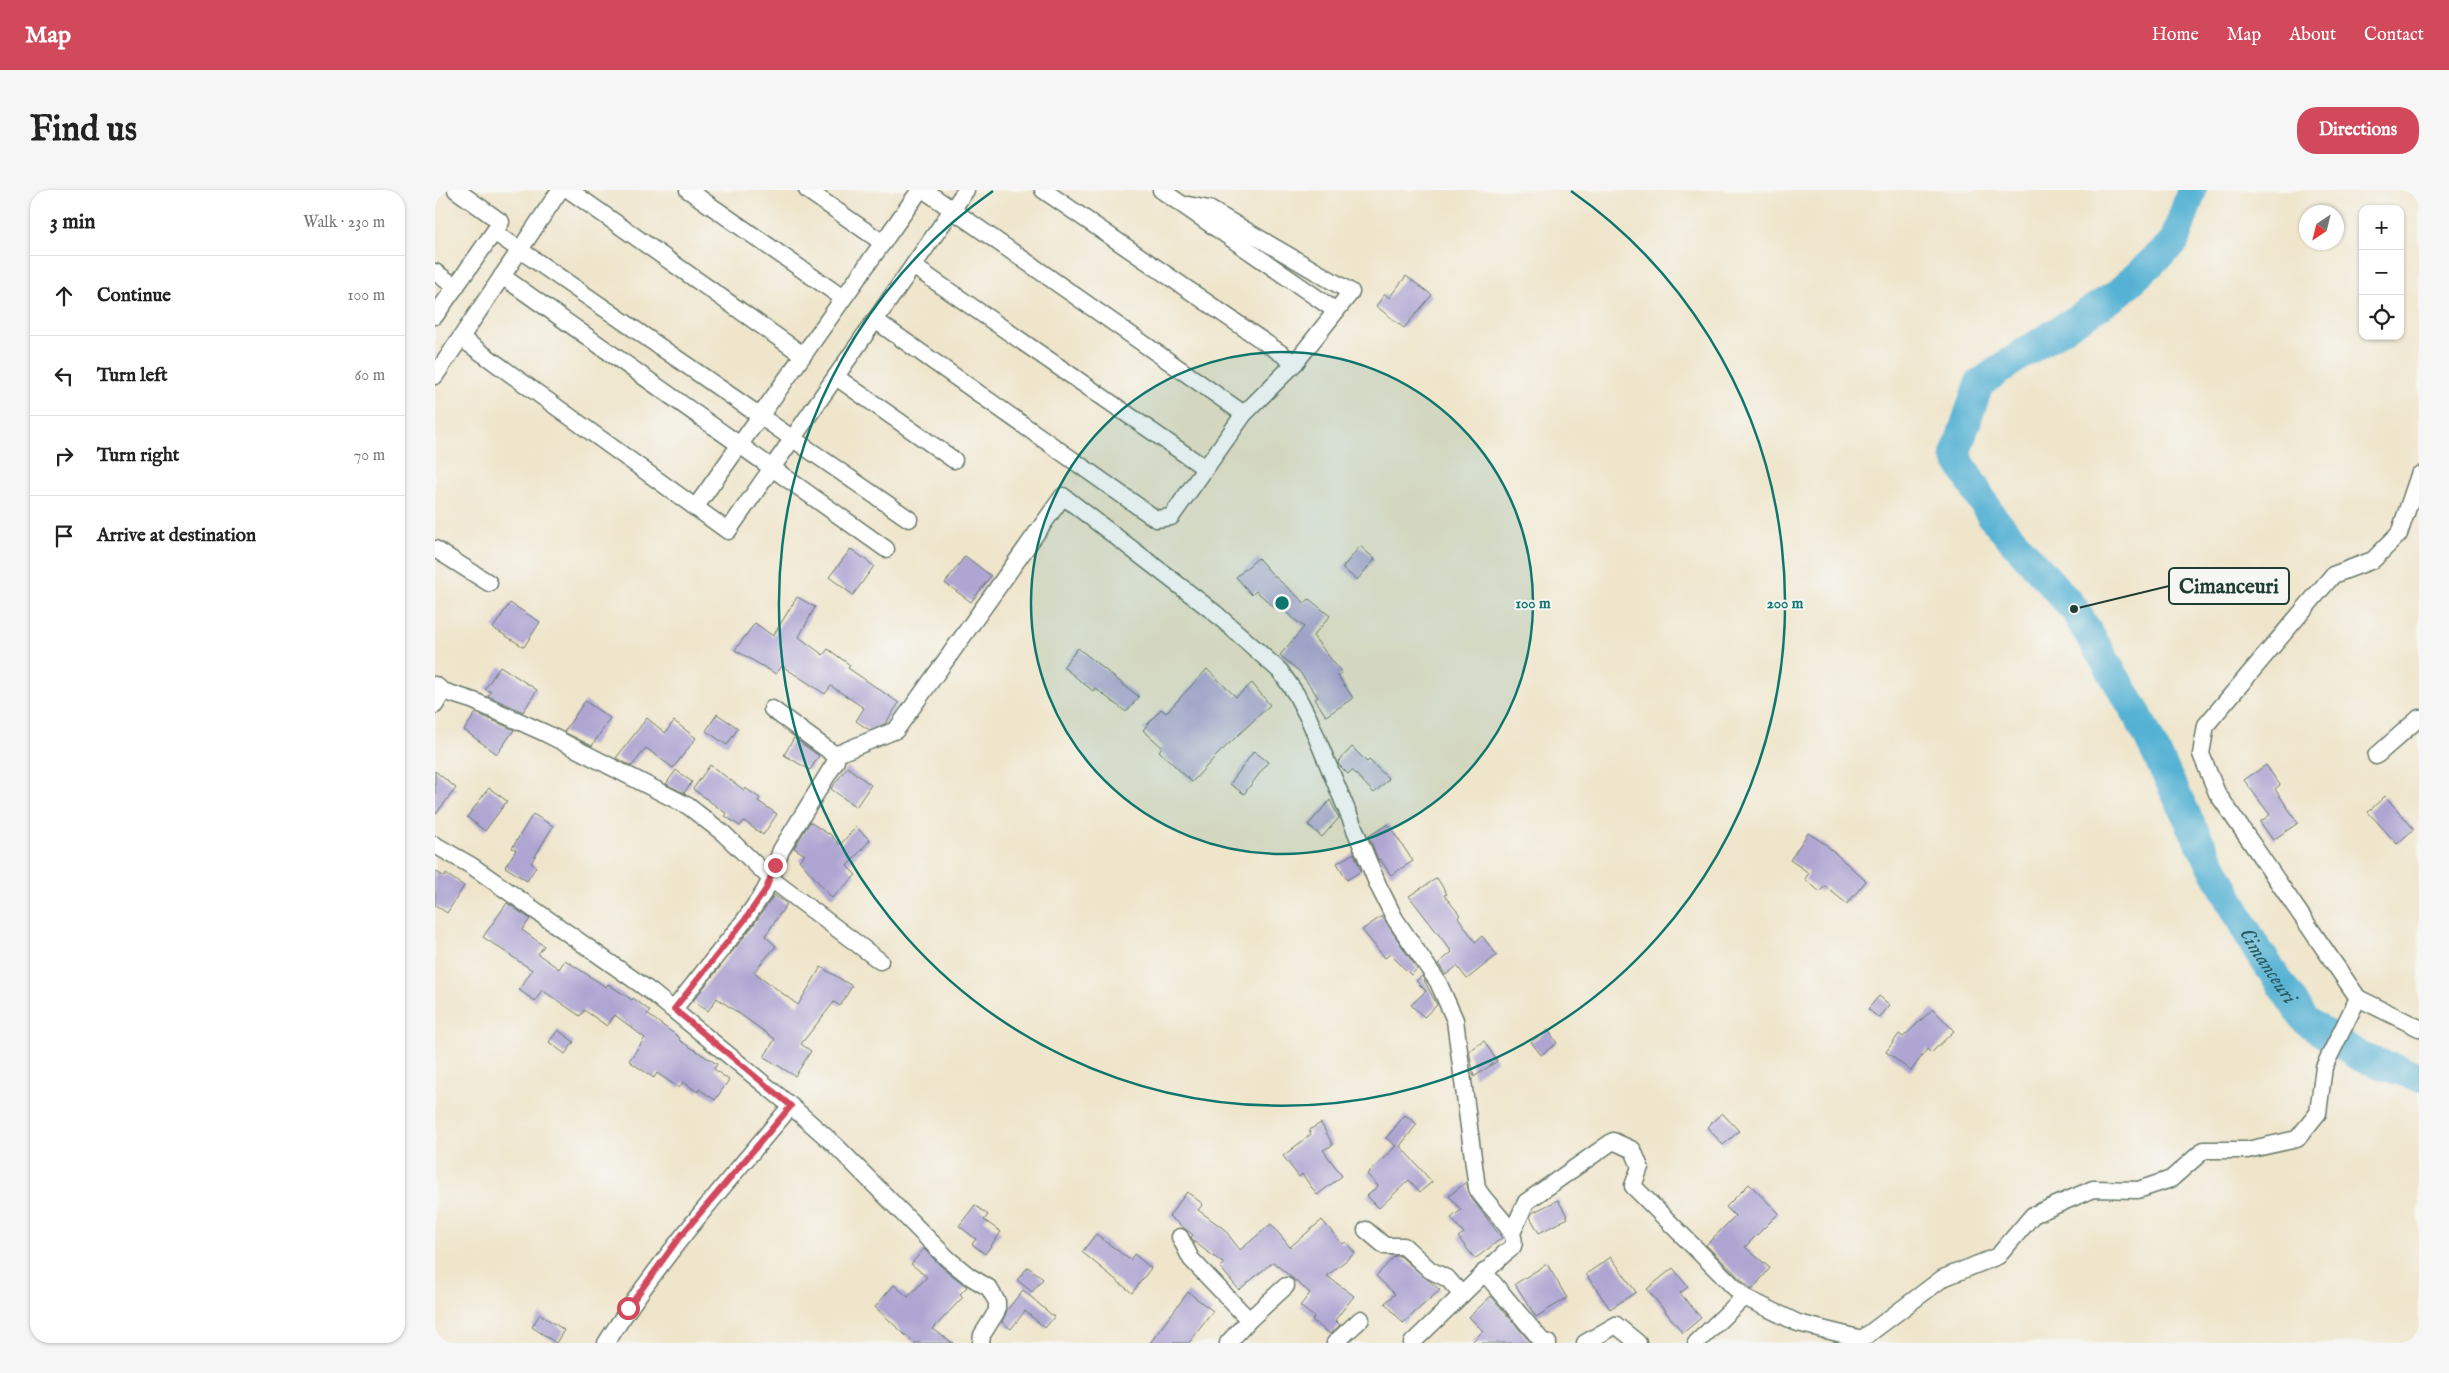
<!DOCTYPE html>
<meta charset="utf-8">
<style>
body{margin:0;font-family:"IM FELL English",serif;background:#f6f6f6;color:#222}
.controls{position:absolute;right:15px;top:15px;display:grid;overflow:hidden;border-radius:10px;box-shadow:0 1px 4px #0004}
.controls button{width:45px;height:45px;display:grid;place-items:center;padding:0;border:0;border-bottom:1px solid #e0e0e0;background:#fff;color:#222;font:25px sans-serif}
.compass{position:absolute;left:1864px;top:15px;width:45px;height:45px;border-radius:50%;background:#fff;box-shadow:0 1px 4px #0004;rotate:215deg}
.stop{position:absolute;width:15px;height:15px;margin:-11px;border:4px solid #d1495b;border-radius:50%;background:#fff}
.stop.end{background:#d1495b;border-color:#fff;box-shadow:0 1px 5px #0008}
.list{margin:0;padding:0;list-style:none}
h2{display:flex;justify-content:space-between;align-items:center;height:65px;margin:0;padding:0 20px;font-size:21px}
h2 small{font-size:16px;font-weight:400;color:#767676}
.list li{display:grid;grid-template-columns:32px 1fr auto;gap:15px;align-items:center;box-sizing:border-box;height:80px;padding:0 20px;border-top:1px solid #e0e0e0}
.list b{display:block;font-size:19px;white-space:nowrap}
.list em{font-size:16px;font-style:normal;color:#767676}
.icon{flex:none;width:28px;height:28px;fill:none;stroke:currentColor;stroke-width:2;stroke-linecap:round;stroke-linejoin:round}
.map{position:relative;flex:none;width:1984px;height:1153px;overflow:hidden;border-radius:20px}
header{display:flex;align-items:center;gap:30px;box-sizing:border-box;height:70px;padding:0 25px;background:#d1495b;color:#fff}
header strong{font-size:24px}
nav{display:flex;gap:28px;margin-inline-start:auto;font-size:18px}
.intro{display:flex;align-items:center;justify-content:space-between;box-sizing:border-box;height:120px;padding:0 30px}
h1{margin:0;font-size:35px}
.button{padding:12px 22px;border-radius:20px;background:#d1495b;color:#fff;font-size:18px;font-weight:700}
main{display:flex;gap:30px;padding:0 30px}
aside{flex:1;background:#fff;border-radius:20px;box-shadow:0 1px 4px #0004}
.map>svg:first-child{display:block}
</style>
<header>
<strong>Map</strong>
<nav><a>Home</a><a>Map</a><a>About</a><a>Contact</a></nav>
</header>
<div class="intro"><h1>Find us</h1><a class="button">Directions</a></div>
<main>
<aside>
<h2>3 min<small>Walk · 230 m</small></h2>
<ul class="list">
<li><svg class="icon" aria-label="ahead" viewBox="0 0 24 24"><path d="M12 20V5M6 11l6-6 6 6"/></svg><div><b>Continue</b></div><em>100 m</em></li>
<li><svg class="icon" aria-label="left" viewBox="0 0 24 24"><path d="M17 20v-9H6M10 6l-5 5 5 5"/></svg><div><b>Turn left</b></div><em>60 m</em></li>
<li><svg class="icon" aria-label="right" viewBox="0 0 24 24"><path d="M7 20v-9h11M14 6l5 5-5 5"/></svg><div><b>Turn right</b></div><em>70 m</em></li>
<li><svg class="icon" aria-label="arrive" viewBox="0 0 24 24"><path d="M6 21V4h12l-3 4 3 4H6"/></svg><div><b>Arrive at destination</b></div></li>
</ul>
</aside>
<div class="map">
<svg width="1984" height="1153" viewBox="0 0 1984 1153">
<rect width="100%" height="100%" fill="#f6f6f2"/>
<filter id="ink" filterUnits="userSpaceOnUse"><feTurbulence type="fractalNoise" baseFrequency=".02" numOctaves="2"/><feDisplacementMap in="SourceGraphic" scale="10" xChannelSelector="R" yChannelSelector="G"/><feConvolveMatrix kernelMatrix="1 2 1 2 8 2 1 2 1" color-interpolation-filters="sRGB"/></filter>
<filter id="wash" filterUnits="userSpaceOnUse"><feTurbulence type="fractalNoise" baseFrequency=".0096" numOctaves="4" result="noise"/><feDisplacementMap in="SourceGraphic" scale="20" xChannelSelector="R" yChannelSelector="G"/><feGaussianBlur stdDeviation="1.12" result="paint"/><feColorMatrix in="noise" values="0 0 0 0 0 0 0 0 0 0 0 0 0 0 0 0 0 1.4 0 .05"/><feComposite in="paint" operator="in"/></filter>
<g filter="url(#wash)">
<rect width="100%" height="100%" fill="#efe5cb"/>
<g fill="none" stroke-linecap="round" stroke-linejoin="round">
<!-- river -->
<path stroke="#56b2d4" stroke-width="30" id="s1" d="M1757,0L1739,52L1681,105L1587,164L1544,194L1520,265L1557,327L1639,419L1702,524L1761,645L1818,753L1870,830L1925,867L1984,887"/>
</g>
<g id="blocks">
<!-- building -->
<g fill="#aea5d2">
<path d="M971,86L997,105L969,138L941,116L950,104L954,108Z"/>
<path d="M925,356L940,369L922,390L907,378Z"/>
<path d="M416,359L439,376L418,405L394,387Z"/>
<path d="M530,366L556,386L536,412L510,393Z"/>
<path d="M823,368L837,384L870,413L874,409L895,426L878,446L907,483L903,486L918,508L891,526L880,509L883,507L864,481L845,465L869,437L842,415L840,418L821,401L817,405L801,387Z"/>
<path d="M362,407L380,417L364,447L388,465L393,459L415,475L413,478L464,513L450,534L434,540L421,531L429,518L396,496L390,504L347,476L341,484L300,460L320,433L338,446Z"/>
<path d="M75,413L105,432L89,457L58,438Z"/>
<path d="M643,458L704,507L691,522L660,498L658,501L628,477Z"/>
<path d="M65,476L102,500L88,522L53,506L56,502L50,499Z"/>
<path d="M772,479L801,507L817,493L835,515L781,566L757,592L724,561L727,557L708,540L726,519L731,523Z"/>
<path d="M150,511L175,528L157,556L129,542Z"/>
<path d="M41,523L79,540L62,564L29,540Z"/>
<path d="M282,524L303,538L292,555L271,541Z"/>
<path d="M212,528L230,543L239,531L261,548L238,578L211,558L197,576L181,568Z"/>
<path d="M359,548L384,566L375,580L349,565Z"/>
<path d="M917,557L932,572L934,570L954,589L939,603L917,580L913,584L904,575L903,572Z"/>
<path d="M819,561L833,572L809,604L795,594Z"/>
<path d="M275,575L309,600L310,598L325,608L323,611L342,624L328,645L309,631L305,636L290,626L292,624L258,599Z"/>
<path d="M1831,575L1845,595L1840,599L1863,633L1838,650L1825,632L1835,625L1809,590Z"/>
<path d="M412,577L436,595L421,617L396,599Z"/>
<path d="M241,580L257,592L249,603L231,594Z"/>
<path d="M0,581L21,598L0,625Z"/>
<path d="M54,598L72,611L50,641L32,627Z"/>
<path d="M1950,606L1979,639L1962,654L1933,622Z"/>
<path d="M895,610L904,628L887,647L873,635Z"/>
<path d="M98,624L118,636L96,673L101,677L92,691L70,677L81,660L77,658Z"/>
<path d="M375,632L393,644L394,643L405,655L421,637L435,650L412,676L421,685L397,708L364,670L370,665L359,658Z"/>
<path d="M953,634L978,671L956,685L945,669L943,670L934,646Z"/>
<path d="M1373,643L1390,654L1431,691L1412,714L1390,696L1385,702L1370,689L1374,683L1355,670Z"/>
<path d="M919,663L926,681L912,690L902,673Z"/>
<path d="M0,681L10,687L11,684L29,696L12,723L0,715Z"/>
<path d="M1002,688L1012,704L1009,705L1025,725L1023,727L1040,752L1047,746L1062,765L1032,789L1022,776L1011,785L1003,774L1017,762L974,706Z"/>
<path d="M339,705L352,714L330,746L341,756L319,782L363,815L386,777L417,796L405,816L399,812L366,854L376,861L360,886L329,867L340,849L282,808L273,821L258,811L317,737Z"/>
<path d="M72,713L95,729L87,740L109,756L103,764L124,779L130,770L171,797L173,794L197,810L198,808L215,821L212,824L245,848L244,850L282,874L279,879L294,890L280,910L264,899L263,902L248,892L244,898L222,883L219,888L194,871L210,848L180,825L172,836L149,820L145,826L107,800L100,811L84,800L97,780L48,747Z"/>
<path d="M947,726L982,779L976,785L955,764L950,768L927,740Z"/>
<path d="M987,786L1002,815L989,827L976,815L991,801L981,791Z"/>
<path d="M1444,806L1455,815L1444,828L1433,819Z"/>
<path d="M1498,819L1519,841L1496,863L1492,859L1476,881L1451,862L1464,844L1468,847Z"/>
<path d="M123,840L139,852L130,864L114,852Z"/>
<path d="M1113,840L1122,853L1106,865L1096,852Z"/>
<path d="M1049,851L1062,871L1039,887L1034,861Z"/>
<path d="M1287,923L1304,941L1288,955L1272,937Z"/>
<path d="M970,925L982,934L965,956L997,992L985,1002L974,990L944,1018L932,1006L943,996L932,984L961,956L951,948Z"/>
<path d="M886,933L898,955L888,960L907,986L882,1005L867,984L864,987L848,966L876,944L874,940Z"/>
<path d="M1031,992L1037,1009L1067,1048L1040,1069L1023,1047L1029,1043L1016,1028L1026,1020L1014,1006Z"/>
<path d="M1314,994L1344,1023L1310,1057L1335,1078L1317,1100L1271,1055L1300,1026L1291,1017Z"/>
<path d="M752,1002L768,1014L763,1020L789,1039L805,1060L836,1034L855,1057L887,1030L907,1054L911,1052L920,1063L892,1086L919,1106L900,1130L905,1135L895,1144L877,1130L879,1127L865,1116L875,1103L838,1072L804,1100L785,1077L789,1074L758,1051L756,1047L758,1045L734,1026Z"/>
<path d="M1123,1010L1133,1028L1104,1043L1095,1027L1097,1023Z"/>
<path d="M540,1015L553,1025L549,1030L566,1042L550,1064L537,1054L541,1049L524,1036Z"/>
<path d="M661,1044L695,1070L699,1064L716,1078L697,1103L647,1062Z"/>
<path d="M489,1059L507,1077L532,1097L525,1104L528,1107L498,1139L518,1153H479L440,1117L459,1095L473,1107L492,1087L476,1074Z"/>
<path d="M960,1066H965L1005,1100L968,1133L950,1113L960,1104L941,1086Z"/>
<path d="M1176,1067L1201,1102L1175,1119L1151,1084Z"/>
<path d="M1112,1074L1132,1108L1101,1127L1080,1094Z"/>
<path d="M593,1077L608,1089L597,1102L582,1090Z"/>
<path d="M1238,1078L1253,1097L1245,1103L1266,1128L1248,1143L1212,1099Z"/>
<path d="M588,1100L619,1127L610,1138L590,1121L576,1139L567,1132L572,1120Z"/>
<path d="M753,1102L778,1121L754,1153H715Z"/>
<path d="M1056,1106L1061,1112L1096,1153H1036L1048,1141L1034,1127Z"/>
<path d="M105,1124L129,1140L121,1153L97,1137Z"/>
</g>
</g>
</g>
<g filter="url(#ink)">
<use href="#blocks" fill-opacity="0" stroke="#687869" stroke-width="1"/>
<g fill="none" stroke-linecap="round" stroke-linejoin="round">
<defs>
<g id="street">
<path d="M21,0L66,32L59,42"/>
<path d="M134,0L368,165"/>
<path d="M253,0L408,108"/>
<path d="M372,0L448,53"/>
<path d="M489,0L809,224"/>
<path d="M608,0L860,173"/>
<path d="M753,15L774,19L916,102L901,121"/>
<path d="M478,76L770,278"/>
<path d="M0,82L21,97"/>
<path d="M67,86L451,359"/>
<path d="M0,126L59,42L474,329"/>
<path d="M440,130L721,329L736,327L809,224L860,173L901,121L726,0"/>
<path d="M26,148L293,341L531,0"/>
<path d="M0,186L125,0"/>
<path d="M401,187L519,270"/>
<path d="M260,318L485,0"/>
<path d="M0,359L54,393"/>
<path d="M0,495L8,501L0,515"/>
<path d="M8,501L39,511L110,543L253,616L288,643L336,689L445,771"/>
<path d="M400,565L461,540L628,306L780,423L845,481L861,504L874,529L943,695L960,729L1003,792L1020,830L1042,998C1048,1012 1085,1042 1078,1056C1076,1059 1072,1062 1069,1064L977,1153"/>
<path d="M1941,566L1984,528"/>
<path d="M0,655L37,676L215,801L356,916L400,955L513,1069L534,1086L554,1098L562,1112V1121L547,1145L546,1153"/>
<path d="M1923,808L1984,838"/>
<path d="M239,819L309,731L329,702L336,689L346,660L401,571L400,565L337,519"/>
<path d="M931,1040L950,1056H969L995,1080L1013,1089L1027,1105"/>
<path d="M1077,1043L1091,1012L1178,951L1198,960L1205,977L1198,996L1309,1107L1363,1133L1427,1149L1508,1088L1563,1066L1598,1025L1658,999L1703,1000L1736,989L1769,960H1812L1862,949L1883,923L1889,877L1923,808L1782,603L1766,564L1771,535L1898,385L1938,370L1964,344L1984,285"/>
<path d="M745,1047L756,1069L814,1130"/>
<path d="M1049,1082L1107,1151L1113,1153"/>
<path d="M171,1153C225,1068 291,993 356,916"/>
<path d="M793,1153L814,1130L851,1096"/>
<path d="M900,1153L926,1129"/>
<path d="M1150,1153L1181,1135L1203,1153"/>
<path d="M1261,1153L1309,1107"/>
</g>
</defs>
<!-- street casing -->
<use href="#street" stroke="#687869" stroke-width="19"/>
<!-- street -->
<use href="#street" stroke="#fff" stroke-width="16"/>
</g>
</g>
<g fill="none" stroke-linecap="round" stroke-linejoin="round" filter="url(#ink)">
<!-- route -->
<path stroke="#d1495b" stroke-width="6" d="M193,1118L244,1048L356,916L239,819L309,731L331,699L340,675"/>
</g>
<!-- distance rings -->
<circle cx="847" cy="413" r="251" fill="#0f766e" fill-opacity=".12"/>
<g fill="none" stroke="#0f766e" stroke-width="2.5">
<circle cx="847" cy="413" r="251"/>
<path d="M1136 1A503 503 0 1 1 558 1"/>
</g>
<g text-anchor="middle" stroke-width="4" stroke-linejoin="round" paint-order="stroke">
<!-- water labels -->
<g font-size="21" font-style="italic" fill="#2d5a5c" stroke="#f6f6f2">
<text dy="7" stroke="none"><textPath href="#s1" startOffset="974">Cimanceuri</textPath></text>
</g>
</g>
<circle cx="847" cy="413" r="8" fill="#0f766e" stroke="#f6f6f2" stroke-width="2.5"/>
<g font-size="15" text-anchor="middle" font-weight="bold" fill="#0f766e" stroke="#f6f6f2" stroke-width="4" stroke-linejoin="round" paint-order="stroke">
<text x="1098" y="418">100 m</text>
<text x="1350" y="418">200 m</text>
</g>
<!-- callouts -->
<path fill="none" stroke="#1f3d34" stroke-width="2" d="M1639 419L1734 396"/>
<circle fill="#1f3d34" stroke="#f6f6f2" stroke-width="2" cx="1639" cy="419" r="5"/>
<rect fill="#f6f6f2" stroke="#1f3d34" stroke-width="2" x="1734" y="378" width="120" height="36" rx="5"/>
<g font-size="21" text-anchor="middle" font-weight="bold" fill="#1f3d34">
<text x="1794" y="403">Cimanceuri</text>
</g>
</svg>
<div class="controls">
<button>+</button>
<button>−</button>
<button><svg class="icon" aria-label="locate" viewBox="0 0 24 24"><circle cx="12" cy="12" r="6"/><path d="M12 2v4M12 18v4M2 12h4M18 12h4"/></svg></button>
</div>
<svg class="compass" viewBox="-18 -18 36 36"><path d="M0-13l5 13h-10z" fill="#e53935"/><path d="M0 13l5-13h-10z" fill="#767676"/></svg>
<div class="stop" style="left:193px;top:1118px"></div>
<div class="stop end" style="left:340px;top:675px"></div>
</div>
</main>
